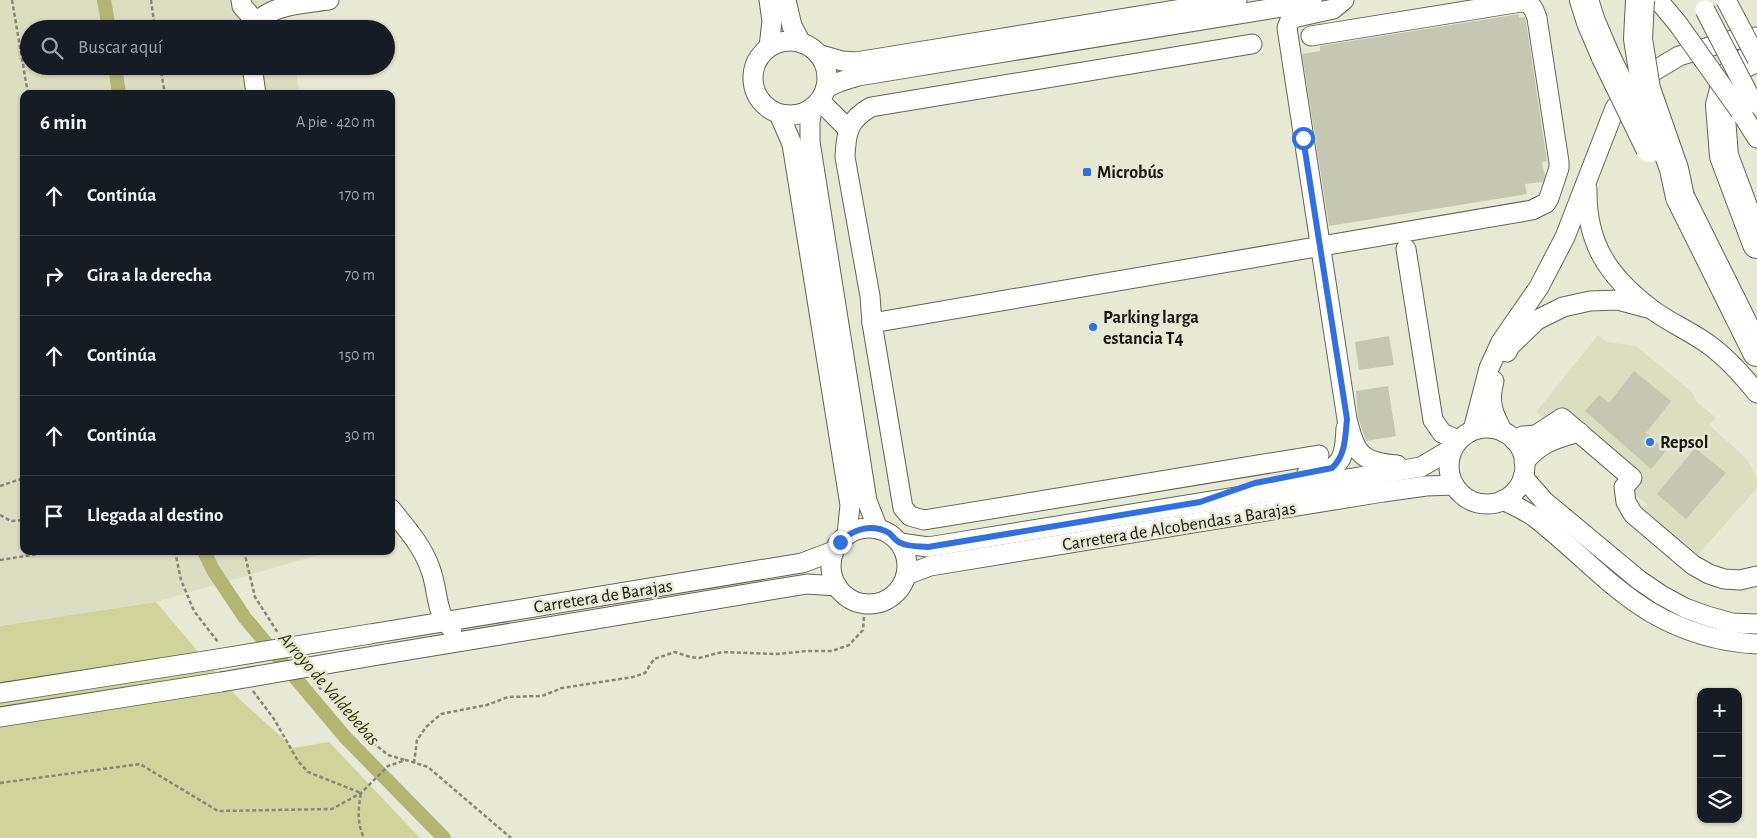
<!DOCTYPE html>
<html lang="es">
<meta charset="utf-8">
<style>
body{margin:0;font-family:"Alegreya Sans",sans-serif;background:#20242c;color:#f1f3f6}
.controls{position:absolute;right:15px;bottom:15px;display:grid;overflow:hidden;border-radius:10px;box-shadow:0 1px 4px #0004}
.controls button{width:45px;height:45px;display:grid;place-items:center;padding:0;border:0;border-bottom:1px solid #363941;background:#171b24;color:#f1f3f6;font:25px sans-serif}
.stop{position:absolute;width:15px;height:15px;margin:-11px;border:4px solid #3170dd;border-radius:50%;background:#fff}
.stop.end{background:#3170dd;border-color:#fff;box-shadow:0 1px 5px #0008}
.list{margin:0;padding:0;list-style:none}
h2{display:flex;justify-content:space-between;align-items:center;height:65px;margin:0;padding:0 20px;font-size:21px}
h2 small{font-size:16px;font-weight:400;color:#9ea1a6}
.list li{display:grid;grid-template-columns:32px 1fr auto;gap:15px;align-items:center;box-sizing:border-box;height:80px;padding:0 20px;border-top:1px solid #363941}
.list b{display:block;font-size:19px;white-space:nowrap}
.list em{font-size:16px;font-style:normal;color:#9ea1a6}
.icon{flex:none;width:28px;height:28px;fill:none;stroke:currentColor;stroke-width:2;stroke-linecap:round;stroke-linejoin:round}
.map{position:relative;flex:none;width:1757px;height:838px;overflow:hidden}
.search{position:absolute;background:#171b24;box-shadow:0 1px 4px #0004;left:20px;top:20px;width:375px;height:55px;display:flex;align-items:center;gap:12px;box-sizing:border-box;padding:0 18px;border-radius:28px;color:#9ea1a6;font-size:19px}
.panel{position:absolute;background:#171b24;box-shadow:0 1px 4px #0004;left:20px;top:90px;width:375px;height:465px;border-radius:10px}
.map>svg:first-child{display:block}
</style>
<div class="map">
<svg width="1757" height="838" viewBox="0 0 1757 838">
<rect width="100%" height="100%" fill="#e7e9d4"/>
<!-- built -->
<g fill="#dcdec2">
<path d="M0,0H283L288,29H29V66H295L300,94H24V551H332L156,602L0,626Z"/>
<path d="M1598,335L1607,342L1636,346L1692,392L1697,402L1716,418L1709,425L1747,459L1757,478V488L1695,558L1642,512L1648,505L1536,412Z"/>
</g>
<!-- green -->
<path fill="#d0d49a" d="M156,602L234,694L293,748L329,742L420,838H0V626Z"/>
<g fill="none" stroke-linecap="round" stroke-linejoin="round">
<!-- canal -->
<g stroke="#b3b673" stroke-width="14">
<path d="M104,0L109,29"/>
<path d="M115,66L119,94"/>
<path d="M204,551L213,570L245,618L345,737L444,838"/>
</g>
</g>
<!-- building -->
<g fill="#c6c7b3">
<path d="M1519,14V18L1525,17L1526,21L1547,161L1542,162L1545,176L1543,182L1525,184L1527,194L1329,226L1302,54L1320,51V46Z"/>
<path d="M1389,336L1394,365L1359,370L1355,342Z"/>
<path d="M1634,371L1671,401L1646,433L1666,451L1651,469L1585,411L1599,395L1609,403Z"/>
<path d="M1388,386L1396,436L1366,441L1358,417L1356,391Z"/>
<path d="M1695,448L1726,473L1686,519L1657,494Z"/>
</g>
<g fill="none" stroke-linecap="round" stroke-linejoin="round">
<defs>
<g id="minor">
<path d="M241,0L242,6L256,22"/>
<path d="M769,0L772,21L769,47"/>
<path d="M786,0L792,26L801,43"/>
<path d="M1344,0L1333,9L1293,18L1290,20L1287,28L1347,419C1355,453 1360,462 1397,465"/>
<path d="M1658,0L1678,24"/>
<path d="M253,29C264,4 305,4 329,0"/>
<circle cx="790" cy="78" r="37"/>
<path d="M1252,44L871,107C848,120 846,132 845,157L870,296L872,323L903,508L910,516L924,520L1319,455"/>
<path d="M818,54L842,61L856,62L1237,0"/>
<path d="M252,66L256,94"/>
<path d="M826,88L839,82L858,76L1312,2"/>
<path d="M820,101L849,130"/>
<path d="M812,109L810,122V142L867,501L878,529"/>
<path d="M1740,111L1757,138"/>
<path d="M779,114L792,144L850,505L847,535"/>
<path d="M1587,189C1586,243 1608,276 1650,308C1669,323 1693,332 1712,347C1729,360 1744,377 1757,393"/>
<path d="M1406,249L1433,420L1442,433L1458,440"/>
<path d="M872,323L1532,210L1546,203L1549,198L1559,168V162L1537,18C1534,9 1531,2 1521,2L1311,36"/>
<path d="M1507,352L1510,346L1537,320L1563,307L1590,301L1618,300L1648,308"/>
<path d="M1494,381C1488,402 1493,414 1503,432"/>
<circle cx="1487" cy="466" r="38"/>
<path d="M1473,430L1489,368L1501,342L1539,287L1565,237L1615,108L1635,86L1654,71L1679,56L1732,40L1757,37"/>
<path d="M1514,440L1523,436L1536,435L1562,418L1632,478L1624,487L1626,502L1633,514L1693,565L1709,574L1724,579L1740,580L1757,576"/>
<path d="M1524,462C1543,441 1553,440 1579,432"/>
<path d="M1307,473C1315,472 1325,472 1331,468C1346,461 1345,441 1346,428"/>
<path d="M1523,477L1544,501L1639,580L1661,595L1685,608L1707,616L1732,623L1757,624"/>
<path d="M1503,500C1513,505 1524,510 1533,516C1574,547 1608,587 1652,613C1685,632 1719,642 1757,644"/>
<path d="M391,509C406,528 422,545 430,568C439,590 434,612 452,629"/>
<circle cx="869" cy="566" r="38"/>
<path d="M900,543L928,547L1421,467L1453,448"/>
<path d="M906,575L930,566L1383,492L1426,486L1454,485"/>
<path d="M370,634L802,563L834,551"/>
<path d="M385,654L807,584L837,586"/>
<path d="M0,693L205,661"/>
<path d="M0,717L221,682"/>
</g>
<g id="highway">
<path d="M1584,0L1591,22L1606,57"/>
<path d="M1757,57L1743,64L1727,78L1720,105L1724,156L1757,244"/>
<path d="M1680,197L1757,352"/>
</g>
</defs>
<!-- minor casing -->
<use href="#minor" stroke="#636552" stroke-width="21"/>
<!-- highway casing -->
<use href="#highway" stroke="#636552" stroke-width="30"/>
<!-- path -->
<g stroke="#87887a" stroke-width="2.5" stroke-dasharray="4 2.5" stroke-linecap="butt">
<path d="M12,0L28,94"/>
<path d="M151,0L155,29"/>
<path d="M160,66L165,94"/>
<path d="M0,486L24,478"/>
<path d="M0,515L11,521L24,520"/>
<path d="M175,551L181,580L194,611L218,642"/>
<path d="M244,551L255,597L278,633"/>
<path d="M0,560L57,551"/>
<path d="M314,682L365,736L388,755L405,760"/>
<path d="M253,691L274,719L298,761L308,772L361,793C358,809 357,823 364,838"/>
<path d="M414,763L417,740L426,727L441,714L487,705L508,697L542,696L562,688L633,677L645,673L654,659L675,652L690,657L699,658L722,652L776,654L807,651H832L849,645L863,630L865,603"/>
<path d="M0,783L140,764L218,811L332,809L361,793L388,766L406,760L428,767L511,838"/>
</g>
<!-- minor -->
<use href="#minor" stroke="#fff" stroke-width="19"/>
<!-- highway -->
<use href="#highway" stroke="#fff" stroke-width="28"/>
<defs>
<g id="minor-bridge">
<path d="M1726,0L1757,59"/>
<path d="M1705,10L1753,103"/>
<path d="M1678,24L1740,111"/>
<path d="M205,661L370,634"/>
<path d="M221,682L385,654"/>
</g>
<g id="highway-bridge">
<path d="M1640,0L1638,39L1646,89L1674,169L1680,197"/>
<path d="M1606,57L1650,148"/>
</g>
</defs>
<!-- minor-bridge casing -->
<use href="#minor-bridge" stroke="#636552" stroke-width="21" stroke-linecap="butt"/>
<!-- highway-bridge casing -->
<use href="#highway-bridge" stroke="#636552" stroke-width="30" stroke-linecap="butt"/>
<!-- minor-bridge -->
<use href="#minor-bridge" stroke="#fff" stroke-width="19"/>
<!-- highway-bridge -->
<use href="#highway-bridge" stroke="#fff" stroke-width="28"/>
</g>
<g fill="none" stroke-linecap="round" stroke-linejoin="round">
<!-- route -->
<path stroke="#3170dd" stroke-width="6" d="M840,542C853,529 872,523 889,533C893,536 896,542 901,543C908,547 920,546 928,547L1200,502L1255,483L1332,468C1346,455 1345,437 1347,419L1303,138"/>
</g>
<!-- markers -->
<g fill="#3170dd" stroke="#e7e9d4" stroke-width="2">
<rect x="1082" y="167" width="10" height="10" rx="2.5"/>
<circle cx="1093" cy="327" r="5"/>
<circle cx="1650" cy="442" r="5"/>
</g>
<g text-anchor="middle" stroke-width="5" stroke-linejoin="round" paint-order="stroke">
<!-- poi labels -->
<g font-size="18" font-weight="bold" fill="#171710" stroke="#e7e9d4" text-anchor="start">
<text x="1097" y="178">Microbús</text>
<text x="1103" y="323">Parking larga<tspan x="1103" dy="21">estancia T4</tspan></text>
<text x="1660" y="448">Repsol</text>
</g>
<!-- street labels -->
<g font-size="18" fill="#171710" stroke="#e7e9d4">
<text transform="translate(1179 526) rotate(-9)" y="6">Carretera de Alcobendas a Barajas</text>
<text transform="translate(603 596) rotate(-9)" y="6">Carretera de Barajas</text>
</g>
<!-- water labels -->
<g font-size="19" font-style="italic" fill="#333400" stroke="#e7e9d4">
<text transform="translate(330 688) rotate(49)" y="7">Arroyo de Valdebebas</text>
</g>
</g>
</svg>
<div class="controls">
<button>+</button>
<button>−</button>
<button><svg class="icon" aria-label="layers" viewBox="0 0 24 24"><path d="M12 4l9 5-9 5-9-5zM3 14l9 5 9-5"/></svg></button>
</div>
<div class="stop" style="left:1303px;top:138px"></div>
<div class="stop end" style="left:840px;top:542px"></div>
<div class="search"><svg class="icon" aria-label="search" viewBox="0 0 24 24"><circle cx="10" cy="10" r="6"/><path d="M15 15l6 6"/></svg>Buscar aquí</div>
<section class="panel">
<h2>6 min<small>A pie · 420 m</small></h2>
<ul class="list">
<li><svg class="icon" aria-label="ahead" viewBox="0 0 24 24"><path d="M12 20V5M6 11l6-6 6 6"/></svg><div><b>Continúa</b></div><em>170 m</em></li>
<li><svg class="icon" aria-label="right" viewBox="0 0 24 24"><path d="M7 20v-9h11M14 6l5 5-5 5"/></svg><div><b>Gira a la derecha</b></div><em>70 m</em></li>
<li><svg class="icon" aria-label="ahead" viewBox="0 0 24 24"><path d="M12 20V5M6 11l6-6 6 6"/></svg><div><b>Continúa</b></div><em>150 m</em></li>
<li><svg class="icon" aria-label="ahead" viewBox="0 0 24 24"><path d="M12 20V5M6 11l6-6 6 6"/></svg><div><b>Continúa</b></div><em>30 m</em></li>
<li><svg class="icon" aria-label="arrive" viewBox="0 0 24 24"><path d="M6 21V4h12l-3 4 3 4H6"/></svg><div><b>Llegada al destino</b></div></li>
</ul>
</section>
</div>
